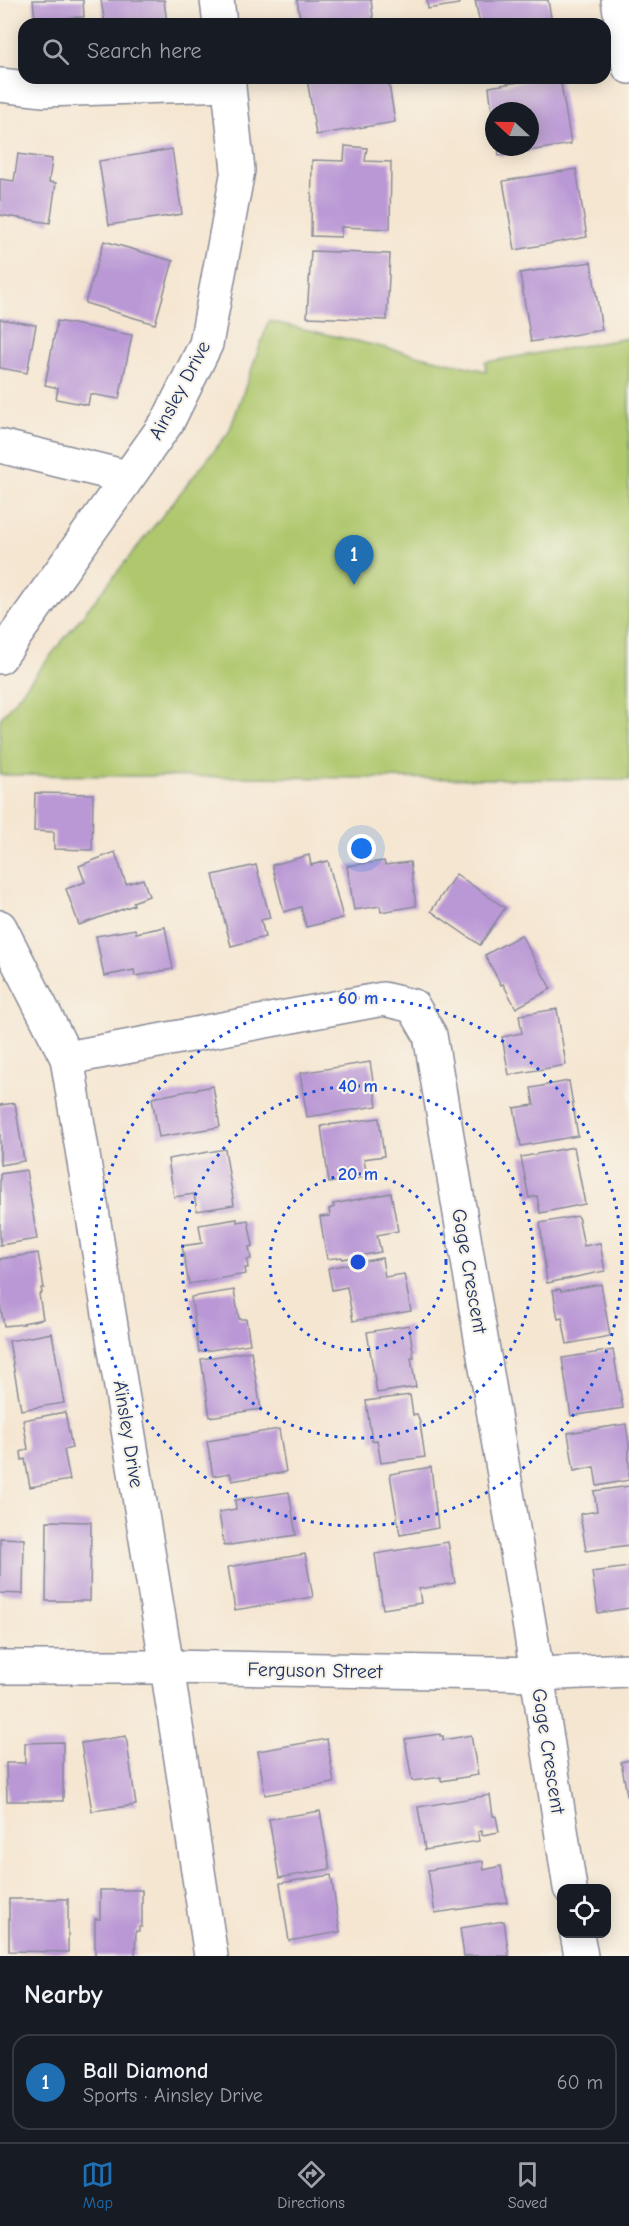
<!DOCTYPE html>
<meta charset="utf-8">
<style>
body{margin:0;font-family:"Comic Neue",sans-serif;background:#20242c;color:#f1f3f6}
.controls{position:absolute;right:18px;bottom:18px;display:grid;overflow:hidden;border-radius:12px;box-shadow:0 3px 15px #0003}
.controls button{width:54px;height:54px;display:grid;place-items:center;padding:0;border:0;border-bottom:2px solid #363941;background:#171b24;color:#f1f3f6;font:30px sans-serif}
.compass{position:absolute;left:485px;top:102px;width:54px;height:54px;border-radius:50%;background:#171b24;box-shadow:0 3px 15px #0003;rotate:292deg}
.you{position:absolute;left:362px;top:849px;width:21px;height:21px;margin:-15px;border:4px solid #fff;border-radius:50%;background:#1a73e8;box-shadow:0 0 0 9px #1a73e833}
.badge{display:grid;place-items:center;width:39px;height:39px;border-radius:50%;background:#1f6fb2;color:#fff;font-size:20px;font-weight:700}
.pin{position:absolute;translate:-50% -50px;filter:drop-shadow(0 2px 3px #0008)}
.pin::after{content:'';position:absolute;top:32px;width:21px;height:18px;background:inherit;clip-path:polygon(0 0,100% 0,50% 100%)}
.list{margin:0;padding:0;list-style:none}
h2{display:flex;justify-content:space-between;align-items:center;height:78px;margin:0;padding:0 24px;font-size:26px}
h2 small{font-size:20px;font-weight:400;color:#9ea1a6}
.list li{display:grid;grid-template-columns:39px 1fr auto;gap:18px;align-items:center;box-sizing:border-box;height:96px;margin:0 12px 12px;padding:0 12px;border:2px solid #363941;border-radius:18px}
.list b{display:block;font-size:22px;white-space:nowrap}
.list p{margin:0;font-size:20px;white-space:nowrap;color:#9ea1a6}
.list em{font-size:20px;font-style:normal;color:#9ea1a6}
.icon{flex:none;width:33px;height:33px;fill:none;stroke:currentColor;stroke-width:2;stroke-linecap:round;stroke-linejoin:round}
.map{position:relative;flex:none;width:629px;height:1956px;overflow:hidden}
.search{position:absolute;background:#171b24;box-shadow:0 3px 15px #0003;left:18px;right:18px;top:18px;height:66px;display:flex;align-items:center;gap:15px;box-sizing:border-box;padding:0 21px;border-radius:18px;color:#9ea1a6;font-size:22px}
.sheet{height:186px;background:#171b24}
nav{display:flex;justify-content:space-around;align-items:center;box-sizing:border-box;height:84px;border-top:2px solid #363941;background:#171b24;font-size:16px;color:#9ea1a6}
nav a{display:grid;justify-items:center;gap:3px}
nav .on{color:#1f6fb2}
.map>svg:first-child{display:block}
</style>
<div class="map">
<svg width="629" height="1956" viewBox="0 0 629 1956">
<rect width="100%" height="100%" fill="#f7f3e8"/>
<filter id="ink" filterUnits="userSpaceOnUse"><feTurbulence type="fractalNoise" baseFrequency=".0167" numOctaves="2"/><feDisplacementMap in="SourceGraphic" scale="12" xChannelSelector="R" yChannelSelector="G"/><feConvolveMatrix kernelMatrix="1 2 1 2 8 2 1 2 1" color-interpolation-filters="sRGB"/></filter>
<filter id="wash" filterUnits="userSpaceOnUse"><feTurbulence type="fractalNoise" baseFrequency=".008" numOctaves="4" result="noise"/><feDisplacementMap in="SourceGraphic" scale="24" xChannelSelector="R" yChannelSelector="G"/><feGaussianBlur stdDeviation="1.35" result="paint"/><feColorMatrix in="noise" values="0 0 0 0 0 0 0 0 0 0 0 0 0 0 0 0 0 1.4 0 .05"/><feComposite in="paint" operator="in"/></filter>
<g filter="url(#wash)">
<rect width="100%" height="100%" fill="#f5e6d1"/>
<!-- green -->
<path fill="#afc86d" stroke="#657c66" stroke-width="1.5" d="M269,321L486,371L485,362L629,338V780L0,775V719L229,432Z"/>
<g id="blocks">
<!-- building -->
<g fill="#ba97d5">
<path d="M33,0H83L84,17L62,18V22L48,23L47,19L35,20Z"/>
<path d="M101,0H164L167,24H105Z"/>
<path d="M297,0H371L374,24H301Z"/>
<path d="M427,0H458L459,4L428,9Z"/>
<path d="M475,0H548L552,24H480Z"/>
<path d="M307,78H388L395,122L316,135Z"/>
<path d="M543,78H560L571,144L499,156L498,147H530V111H492L489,87Z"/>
<path d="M345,146L367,148L365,161L391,162L390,229L341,227V237L311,236L312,160L344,161Z"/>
<path d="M172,149L182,214L109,225L99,161Z"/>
<path d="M18,154L52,159L49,182L56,183L50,223L0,215V179L14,181Z"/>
<path d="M576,169L587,237L515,250L503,181Z"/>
<path d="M104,241L173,261L155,324L85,303Z"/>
<path d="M311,251L390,254L387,320L307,317Z"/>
<path d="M591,262L602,330L531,342L520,273Z"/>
<path d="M0,319L36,325L27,373L0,368Z"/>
<path d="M57,321L132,335L119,399L90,394L88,405L56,399L58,388L45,385Z"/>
<path d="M35,793L93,794L92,850L54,849V832L34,831Z"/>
<path d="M115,852L126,884L143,879L149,896L133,902L134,905L79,925L66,889L85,882L79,866Z"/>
<path d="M309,855L311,865L328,861L343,918L306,927L301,907L284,912L272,865Z"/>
<path d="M384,861L385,865L410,862L416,906L381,912L380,906L354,910L347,866Z"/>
<path d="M256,865L270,918L261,920L265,937L231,946L213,875Z"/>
<path d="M456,874L505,908L480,945L431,911Z"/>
<path d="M165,927L173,969L135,976L134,970L104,976L96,936L135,929L136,933Z"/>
<path d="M521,935L551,989L516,1008L503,984L501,985L485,955Z"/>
<path d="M557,1009L566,1065L509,1075L502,1037L522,1033L519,1015Z"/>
<path d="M370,1062L377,1106L307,1117L300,1073Z"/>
<path d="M569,1081L578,1136L521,1146L514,1108L534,1105L531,1088Z"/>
<path d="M213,1086L220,1127L159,1137L152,1098Z"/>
<path d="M15,1103L24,1161L0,1165V1105Z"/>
<path d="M379,1118L384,1156L364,1159L367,1177L329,1183L321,1126Z"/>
<path d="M574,1147L585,1204L540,1213L537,1196L529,1198L521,1157Z"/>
<path d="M225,1149L234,1205L197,1211L194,1194L174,1197L168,1159Z"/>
<path d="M26,1170L37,1239L0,1245V1174Z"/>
<path d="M391,1193L398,1231L377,1235L381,1252L342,1259V1257L327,1259L320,1217L330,1216L329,1209L334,1207L333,1204Z"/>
<path d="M578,1216L584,1246L600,1243L605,1271L547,1283L540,1223Z"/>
<path d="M237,1219V1222L248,1220L253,1246L249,1247L251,1259L247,1260L248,1268H245L246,1274L189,1284L182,1246L202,1243L199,1225Z"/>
<path d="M38,1253L44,1288H41L42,1293L39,1294L43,1319L23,1323L24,1324L4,1326L0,1304V1259Z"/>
<path d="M382,1258L385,1277L404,1274L411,1311L353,1321L347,1287L332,1290L328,1268Z"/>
<path d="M601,1284L610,1336L567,1344L562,1318L558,1319L553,1290L560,1289L561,1291Z"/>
<path d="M234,1290L239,1319H246L250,1344L199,1352L191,1297Z"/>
<path d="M409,1325L414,1358H411L416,1387L377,1393L367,1332Z"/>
<path d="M52,1333L64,1403L21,1410L9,1341Z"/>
<path d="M613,1350L623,1408L571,1416L562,1358Z"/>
<path d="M251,1351L261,1409L210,1417L201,1359Z"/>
<path d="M410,1395L413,1415L417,1414L420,1423L425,1457L381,1463L377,1440L372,1441L366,1401Z"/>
<path d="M65,1412L72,1448L64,1450L70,1480L30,1487L25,1459L22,1460L21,1452L28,1449L23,1420Z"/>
<path d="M626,1424L629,1444V1480L597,1486L594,1467L574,1471L568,1433Z"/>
<path d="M279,1429L286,1472L232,1481L230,1473L213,1476L207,1441Z"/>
<path d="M431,1467L438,1528L400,1535L390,1474Z"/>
<path d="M629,1486V1545L586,1551L580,1514L597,1511L594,1491Z"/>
<path d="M289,1492L296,1535L224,1546L219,1512L236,1509L235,1500Z"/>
<path d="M47,1521L91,1522L90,1601H46Z"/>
<path d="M0,1538L24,1539L23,1594L0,1593Z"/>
<path d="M448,1542L455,1583L419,1589L421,1603L383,1609L375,1554Z"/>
<path d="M305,1554L313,1597L235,1610L228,1567Z"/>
<path d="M629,1567V1608L598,1613L592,1572Z"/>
<path d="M440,1734V1736H443V1740L471,1735L478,1775L441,1781V1777L412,1781L405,1739Z"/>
<path d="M126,1736L136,1805L92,1811L81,1743Z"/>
<path d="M327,1739L334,1783L265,1795L258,1751Z"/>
<path d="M63,1742V1801H7L6,1763H25V1743Z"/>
<path d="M629,1760V1799H628L621,1762Z"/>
<path d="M490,1795L493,1816H496L499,1832L482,1835V1831L478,1832L479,1841L425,1850L418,1807Z"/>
<path d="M320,1811L330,1869L279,1878L269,1819Z"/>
<path d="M483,1861L484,1870L501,1866L507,1902L435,1913L428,1870Z"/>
<path d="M331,1875L340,1932L289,1941L280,1883Z"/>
<path d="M100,1890H142V1927H139V1931H136L135,1956H95V1919H100Z"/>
<path d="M9,1899H68V1952L9,1951Z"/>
<path d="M504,1921L509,1956H464L460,1928Z"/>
</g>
</g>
</g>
<g filter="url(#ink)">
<use href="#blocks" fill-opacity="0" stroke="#888a98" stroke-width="1.5"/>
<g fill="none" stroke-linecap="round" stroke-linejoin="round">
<defs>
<g id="minor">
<path d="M217,0L220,24"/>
<path d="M0,85L44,90L229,84"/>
<path d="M0,446L127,477"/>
<path d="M0,657L168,421L206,344L238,170L228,78"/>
<path d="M0,927L67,1058L167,1667L211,1956"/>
<path d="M67,1058L383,999L413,1006L430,1035L531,1635L570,1888"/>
<path d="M0,1667H167L537,1674L629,1670"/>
<path d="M577,1934L581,1956"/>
</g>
<path id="primary" d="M618,0L629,67"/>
</defs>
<!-- minor casing -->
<use href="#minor" stroke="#888a98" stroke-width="36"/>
<!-- primary casing -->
<use href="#primary" stroke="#888a98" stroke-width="36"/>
<!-- minor -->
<use href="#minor" stroke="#fff" stroke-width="33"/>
<!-- primary -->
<use href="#primary" stroke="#fff" stroke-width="33"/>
</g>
</g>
<!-- distance rings -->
<g fill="none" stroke="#1d4ed8" stroke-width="3" stroke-dasharray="3 6">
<circle cx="358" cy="1262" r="88"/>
<circle cx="358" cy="1262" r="176"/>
<circle cx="358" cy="1262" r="264"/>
</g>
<g text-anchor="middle" stroke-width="4.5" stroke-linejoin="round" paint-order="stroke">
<!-- street labels -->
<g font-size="20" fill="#1b2f5e" stroke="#f7f3e8">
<text transform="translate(179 390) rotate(-62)" y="7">Ainsley Drive</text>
<text transform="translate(470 1271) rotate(80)" y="7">Gage Crescent</text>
<text transform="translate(129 1434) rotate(81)" y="7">Ainsley Drive</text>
<text transform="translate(315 1670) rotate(1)" y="7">Ferguson Street</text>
<text transform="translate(549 1751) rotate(81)" y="7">Gage Crescent</text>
</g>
</g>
<circle cx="358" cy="1262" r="9" fill="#1d4ed8" stroke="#f7f3e8" stroke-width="3"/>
<g font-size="18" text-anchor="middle" font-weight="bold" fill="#1d4ed8" stroke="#f7f3e8" stroke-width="4.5" stroke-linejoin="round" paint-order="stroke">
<text x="358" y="1004">60 m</text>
<text x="358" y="1092">40 m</text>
<text x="358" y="1180">20 m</text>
</g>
</svg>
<div class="controls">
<button><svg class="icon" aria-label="locate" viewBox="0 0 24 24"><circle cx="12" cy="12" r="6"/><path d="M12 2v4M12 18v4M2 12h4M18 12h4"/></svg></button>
</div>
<svg class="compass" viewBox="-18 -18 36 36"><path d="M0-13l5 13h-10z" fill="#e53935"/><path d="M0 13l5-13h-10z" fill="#9ea1a6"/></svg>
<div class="you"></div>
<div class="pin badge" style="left:354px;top:585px">1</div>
<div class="search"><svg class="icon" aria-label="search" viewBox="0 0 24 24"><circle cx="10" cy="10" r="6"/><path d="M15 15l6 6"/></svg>Search here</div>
</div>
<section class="sheet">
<h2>Nearby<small></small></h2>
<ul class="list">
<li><span class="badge">1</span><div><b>Ball Diamond</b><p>Sports · Ainsley Drive</p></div><em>60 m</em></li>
</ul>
</section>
<nav>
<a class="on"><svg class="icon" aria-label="map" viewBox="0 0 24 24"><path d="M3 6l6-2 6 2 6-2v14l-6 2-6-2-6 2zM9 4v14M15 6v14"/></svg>Map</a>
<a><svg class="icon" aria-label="directions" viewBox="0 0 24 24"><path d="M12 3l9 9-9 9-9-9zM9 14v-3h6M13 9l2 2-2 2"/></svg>Directions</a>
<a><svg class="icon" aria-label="saved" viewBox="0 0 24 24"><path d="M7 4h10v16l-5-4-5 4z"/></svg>Saved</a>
</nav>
